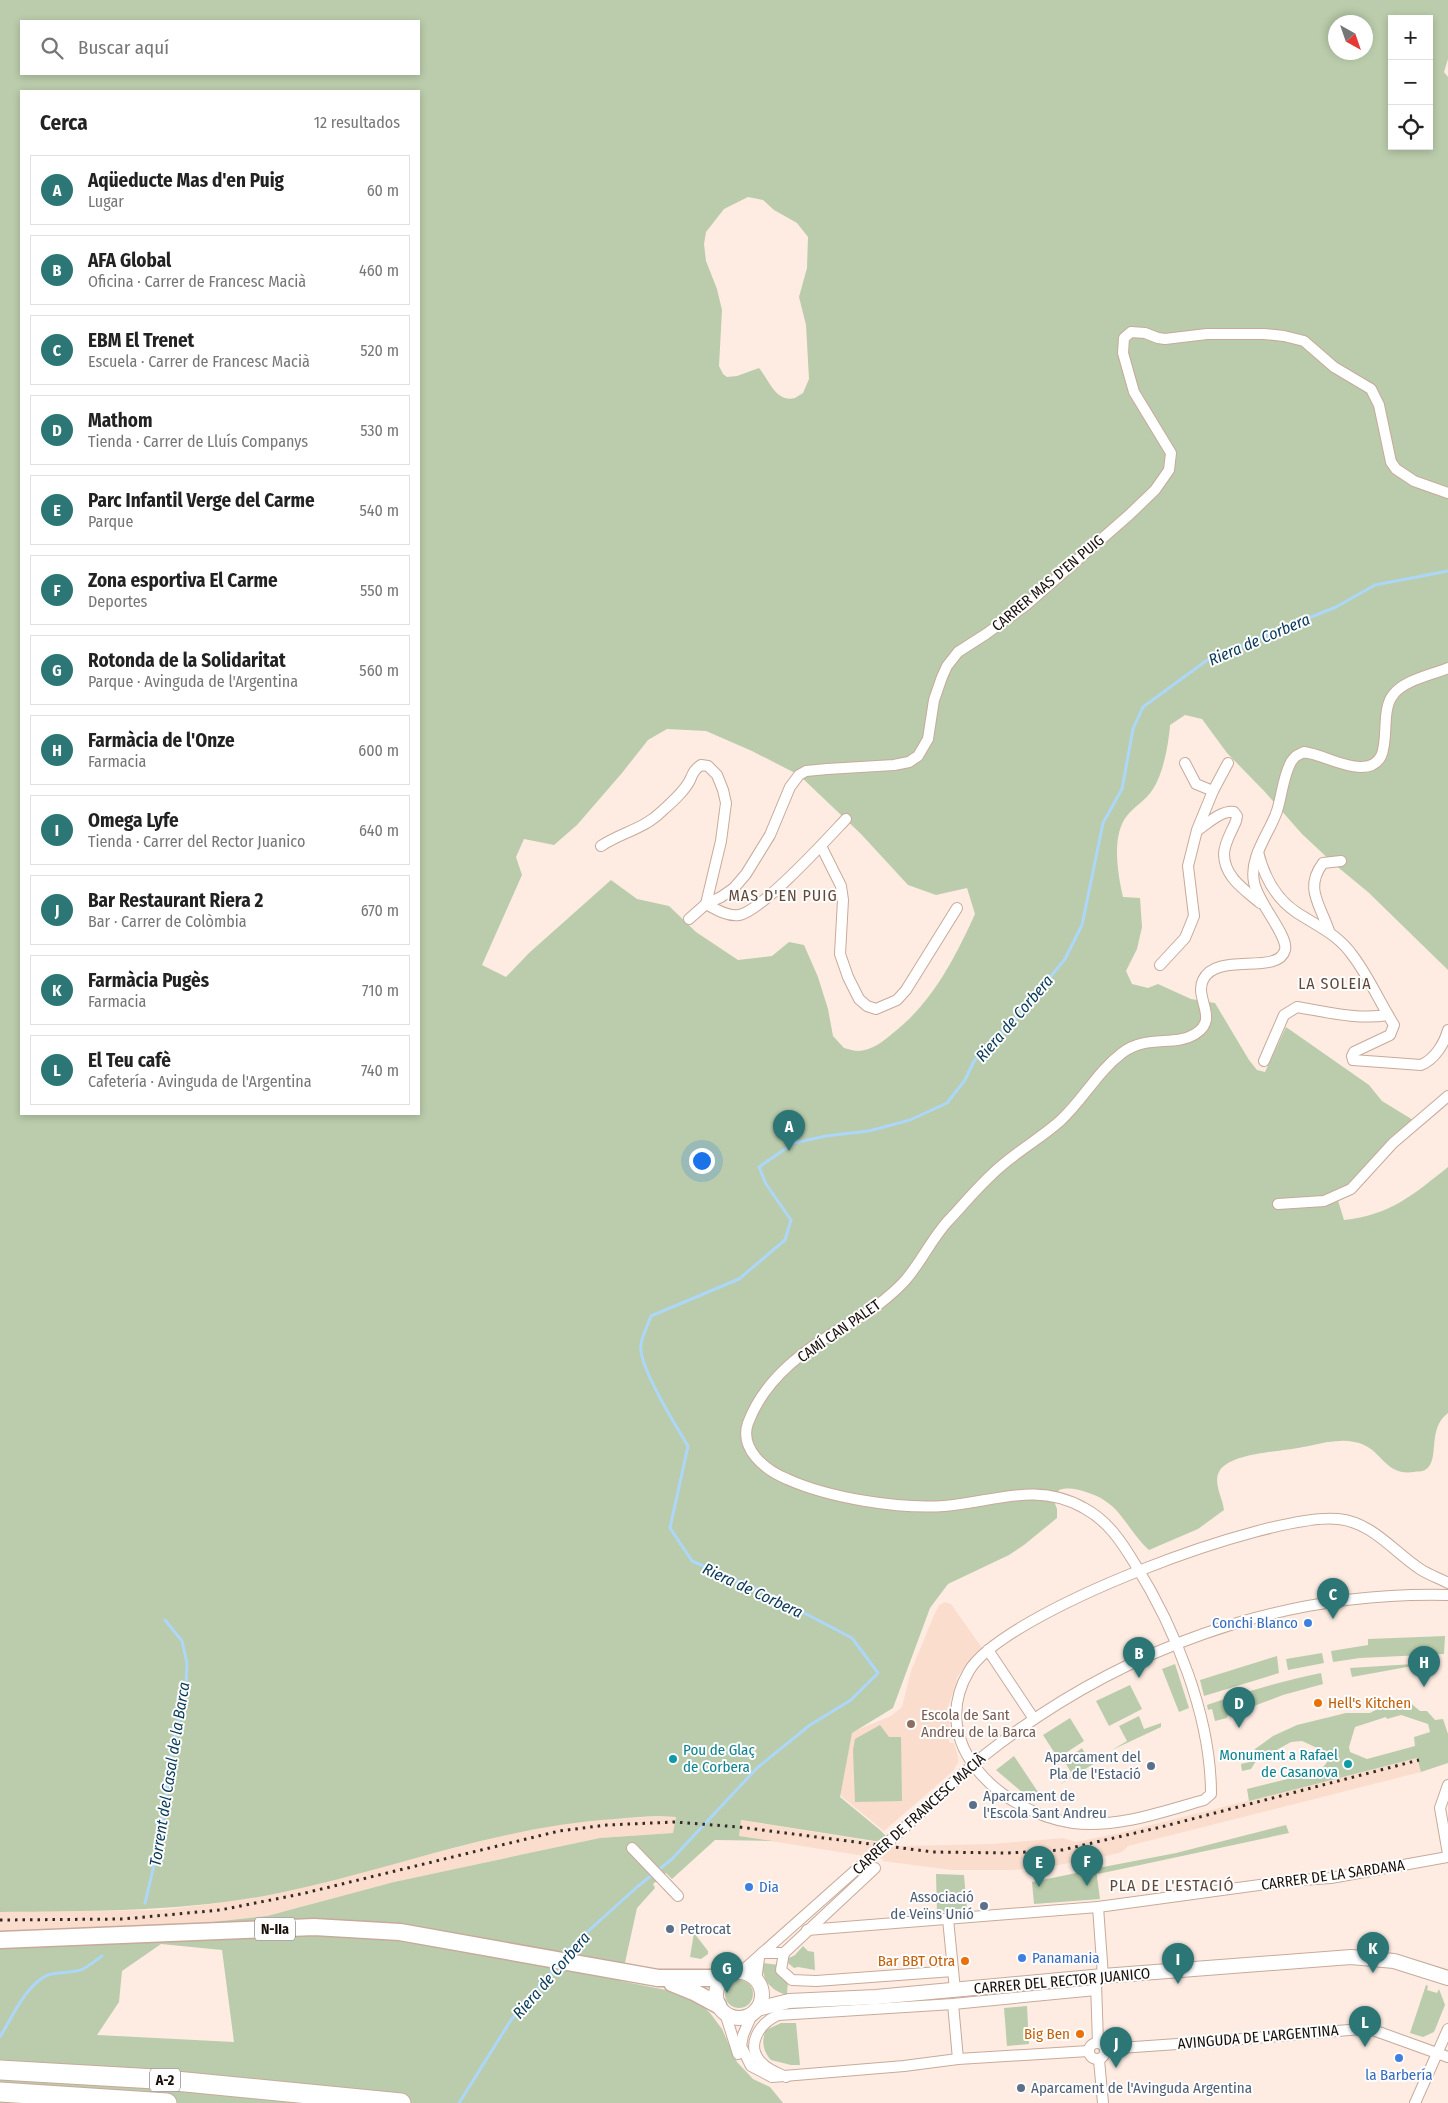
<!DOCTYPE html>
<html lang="es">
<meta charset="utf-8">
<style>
body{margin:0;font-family:"Fira Sans Condensed",sans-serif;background:#f6f6f6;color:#222}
.controls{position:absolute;right:15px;top:15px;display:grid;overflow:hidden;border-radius:0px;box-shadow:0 2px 8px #0003}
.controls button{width:45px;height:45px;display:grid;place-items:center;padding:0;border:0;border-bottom:1px solid #e0e0e0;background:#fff;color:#222;font:25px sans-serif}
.compass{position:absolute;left:1328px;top:15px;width:45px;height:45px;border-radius:50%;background:#fff;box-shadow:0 2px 8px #0003;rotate:140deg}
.you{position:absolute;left:701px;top:1160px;width:18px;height:18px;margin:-12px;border:4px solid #fff;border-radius:50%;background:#1a73e8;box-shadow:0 0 0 8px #1a73e833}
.badge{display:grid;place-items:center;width:32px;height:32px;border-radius:50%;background:#2c7676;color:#fff;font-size:16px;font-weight:700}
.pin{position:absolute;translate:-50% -41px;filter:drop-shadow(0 1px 2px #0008)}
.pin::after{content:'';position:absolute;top:26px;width:18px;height:15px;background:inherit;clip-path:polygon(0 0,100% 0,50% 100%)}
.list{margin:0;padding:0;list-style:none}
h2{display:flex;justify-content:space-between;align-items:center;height:65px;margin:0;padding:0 20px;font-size:21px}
h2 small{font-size:16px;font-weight:400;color:#767676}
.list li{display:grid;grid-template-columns:32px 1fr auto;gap:15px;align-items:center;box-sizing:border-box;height:70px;margin:0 10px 10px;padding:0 10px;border:1px solid #e0e0e0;border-radius:0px}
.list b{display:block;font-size:19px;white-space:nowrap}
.list p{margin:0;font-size:16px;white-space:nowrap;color:#767676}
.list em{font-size:16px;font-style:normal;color:#767676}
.icon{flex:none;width:28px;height:28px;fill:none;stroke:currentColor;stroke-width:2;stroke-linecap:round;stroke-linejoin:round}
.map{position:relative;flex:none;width:1448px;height:2103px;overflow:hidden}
.search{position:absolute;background:#fff;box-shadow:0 2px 8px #0003;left:20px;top:20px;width:400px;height:55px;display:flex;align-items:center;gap:12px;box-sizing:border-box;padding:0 18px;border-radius:0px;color:#767676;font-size:19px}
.panel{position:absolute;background:#fff;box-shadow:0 2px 8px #0003;left:20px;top:90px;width:400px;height:1025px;border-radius:0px}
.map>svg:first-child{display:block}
</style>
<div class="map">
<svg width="1448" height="2103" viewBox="0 0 1448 2103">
<rect width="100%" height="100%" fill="#feece2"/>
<!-- built -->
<g fill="#faddcd">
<path d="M945,1602L951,1604L982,1648L971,1658L956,1679L957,1680L947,1710L950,1712L949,1743H954L959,1761L953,1771L884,1831L840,1795L852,1732L891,1716L902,1707L911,1671L932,1620L939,1605Z"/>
<path d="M1417,1758L1421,1772L1128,1846L1122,1852L1106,1856L1053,1866L1013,1870H952L882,1861L884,1859L739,1836L740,1820L900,1846L993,1844L1063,1838L1076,1842L1120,1833Z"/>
<path d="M649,1817H676L673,1833L600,1838L562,1846L394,1882L267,1916L194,1924L108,1929L0,1931V1912L160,1910L212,1904L279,1893L506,1835L575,1821Z"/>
</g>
<!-- green -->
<g fill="#baccab" fill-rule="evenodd">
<path d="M0,0H1448V59L1444,72L1448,77V970L1368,892L1334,864L1302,834L1265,792L1227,753L1202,719L1185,715L1170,725C1169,743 1163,774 1153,789C1146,801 1131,808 1124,820C1112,841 1118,875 1123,897L1140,898L1142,927L1137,949L1126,971L1132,984L1148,988L1158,984L1191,999L1215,1003L1249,1060L1257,1070L1265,1072L1286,1027L1369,1085L1382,1101L1413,1120L1389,1141L1348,1184L1336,1194L1344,1220C1390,1215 1413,1195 1448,1167V1413C1426,1429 1441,1461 1425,1470C1422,1472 1417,1471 1414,1472C1384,1476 1383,1450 1359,1443C1353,1442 1347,1440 1340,1441C1328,1441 1315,1445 1303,1447C1282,1452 1234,1452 1220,1470C1212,1482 1223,1498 1224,1510L1198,1529L1149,1550C1124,1527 1122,1503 1086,1492C1076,1489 1069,1487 1059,1490L1054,1501L1057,1509V1518L1024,1545L1009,1555L948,1584L930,1608L893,1708L852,1733L840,1797L880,1830L894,1844L741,1820L739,1836L773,1841L715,1840L672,1879L666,1873L653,1884L655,1888L637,1908L621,1981L691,1995L710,2013L722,2029L737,2062L753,2079L770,2087L783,2103H0V1931L108,1929L194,1924L267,1916L394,1882L562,1846L600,1838L673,1833L676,1817C656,1815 635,1817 615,1819C500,1826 391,1870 279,1893C186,1912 94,1911 0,1912ZM1392,19H1429V146H1392ZM21,21H419V74H21ZM1336,22H1366V52H1336ZM21,91H419V1114H21ZM748,197L763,200L774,210L797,223L808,237L807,268L799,297L806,325L809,379L803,393L795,398C776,403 769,380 759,368L737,376L727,377L723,374L719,366L722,310L717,289L706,261L704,244L706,232L724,209ZM667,729L706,731L752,751L799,775L861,834L908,885L936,895L967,888L975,914C955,958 932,1003 893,1033C884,1041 872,1050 859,1051C854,1051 849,1049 844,1048L833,1036L828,1009L818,977L804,945L789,942L772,956L738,960L696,932L669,906L637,899L611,880L529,953L506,977L482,965L522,875L516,857L524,839L554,845L577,825L622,773L648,740ZM161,1944L222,1950L234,2042L97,2035L119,2002L122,1971Z"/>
<path d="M1445,1636L1444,1654L1360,1658L1333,1662L1331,1651L1368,1645V1639Z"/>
<path d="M1322,1653L1324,1663L1288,1670L1286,1659Z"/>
<path d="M1277,1656L1279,1673L1204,1696L1200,1680Z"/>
<path d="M1429,1663L1352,1677L1350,1668Z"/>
<path d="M1175,1664L1189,1708L1179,1712L1162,1669Z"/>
<path d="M1321,1673L1323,1684L1283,1695L1227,1716V1718L1215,1721L1212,1709L1208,1710L1207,1705C1244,1692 1282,1681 1321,1673Z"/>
<path d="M1130,1685L1142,1709L1109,1726L1096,1701Z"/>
<path d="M1407,1700L1420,1711H1427L1435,1720L1443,1719L1448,1734V1763L1421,1772L1417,1758L1249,1801L1247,1789L1320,1771L1331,1757L1330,1754L1302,1741L1291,1742L1268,1755L1258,1758L1251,1769L1242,1771L1241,1764L1250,1762L1255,1749L1273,1736L1297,1725L1346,1713H1370L1385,1705ZM1401,1715L1428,1724L1430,1732L1414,1737L1415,1746L1367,1759L1350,1752L1349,1747L1355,1727L1386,1717L1387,1719Z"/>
<path d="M1139,1716L1144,1729L1161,1723V1727L1112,1750L1127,1741L1119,1726Z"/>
<path d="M1070,1718L1084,1741L1058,1758L1043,1735Z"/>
<path d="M880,1725L889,1737H901L902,1801L855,1802L853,1750L855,1739Z"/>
<path d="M1082,1748L1089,1761L1105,1753V1757L1059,1785L1073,1775L1064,1761Z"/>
<path d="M1014,1756L1038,1792L1029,1798L996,1770Z"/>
<path d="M1286,1825L1289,1833L1098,1874V1868L1176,1853Z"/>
<path d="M1096,1869L1100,1899L1034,1904L1032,1882Z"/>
<path d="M936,1874L964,1875L967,1910L937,1912Z"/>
<path d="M694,1933L708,1951V1954L701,1959L690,1957Z"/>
<path d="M803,1946L808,1951L814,1952L815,1970L798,1967L794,1968L788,1963L789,1958L795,1955Z"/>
<path d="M763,1963L779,1965L788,1980L787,1995C771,1991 761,1979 763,1963Z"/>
<circle cx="739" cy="1994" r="14"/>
<path d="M1426,1985L1428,1986L1427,1990L1437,1993L1439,1989L1445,2005L1434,2032L1423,2037L1410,2033Z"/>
<path d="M1027,2006L1029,2044L1007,2046L1004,2008Z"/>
<path d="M781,2023H796L800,2065H791L771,2060C763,2051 761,2041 766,2030Z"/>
</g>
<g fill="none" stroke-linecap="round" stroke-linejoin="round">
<!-- stream -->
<g stroke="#add7f9" stroke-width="3">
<path d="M145,1903L161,1836L170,1761L186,1685L187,1663L182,1641L165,1620"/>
<path d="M564,1956L574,1944L637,1887L672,1859L757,1768L810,1725L851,1700L878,1673L852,1638L768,1594L692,1561L670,1528L688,1446C677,1428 637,1364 641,1345C642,1335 648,1325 651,1316L739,1279L785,1240L791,1220L766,1184L759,1167L794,1143L826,1136L869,1131L910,1120L947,1103L965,1080L974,1061L1016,1019L1065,959L1082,925L1103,823L1122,789L1133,729L1143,707L1210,658L1336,607L1375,585L1448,571"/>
<path d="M0,2037C11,2019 27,1983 48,1975C58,1971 72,1974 83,1969C89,1966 96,1960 102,1956"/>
<path d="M459,2103L511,2020L557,1965"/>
</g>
<defs>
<g id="minor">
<path d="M1448,668C1431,675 1404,680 1393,695C1376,716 1399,768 1360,767C1340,766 1323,755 1304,752C1296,756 1296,755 1291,762C1283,777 1282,795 1277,811C1269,834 1249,857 1254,882C1257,902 1289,936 1285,950C1278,976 1216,951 1203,980C1194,999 1220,1019 1195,1034C1174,1047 1147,1034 1122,1053C1097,1072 1083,1100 1060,1121C1043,1136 1023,1148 1006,1162C984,1179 966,1202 947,1222C932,1239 922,1260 908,1277C898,1290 883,1301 870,1311C863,1316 856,1319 848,1324C808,1347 765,1377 748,1423C739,1449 765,1470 787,1479C829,1498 898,1509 944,1506C994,1502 1037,1481 1084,1508C1108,1521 1121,1541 1135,1564C1175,1628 1211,1716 1211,1794L1204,1800C1162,1812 1118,1828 1073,1823C1003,1813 925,1745 969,1671C1003,1612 1269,1512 1338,1519C1372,1522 1394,1552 1420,1569C1429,1575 1439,1578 1448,1583"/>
<path d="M1185,763L1196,784L1213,791"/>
<path d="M1198,830C1208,823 1222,810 1234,812L1237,816L1236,821C1232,831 1224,843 1224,854C1224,877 1245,890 1260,903"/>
<path d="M601,846C620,833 644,829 661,812C671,803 684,792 690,780C693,773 694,770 701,765L708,766L717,775L723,790L726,803L721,841L706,904"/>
<path d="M821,846L841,886L843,900L840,954L848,977L859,999L867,1006L876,1009L897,1000L906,990L957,908"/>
<path d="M1258,852C1264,876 1275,898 1296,912C1317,926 1338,934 1353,956C1369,977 1380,1003 1394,1025L1390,1035L1354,1052L1352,1056L1353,1060L1421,1065C1435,1059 1444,1044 1448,1030"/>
<path d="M706,904C715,909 728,917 739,915C762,911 827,839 846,819"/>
<path d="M689,919L706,904L721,897L734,888L746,874L770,835L790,787L799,775L806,771L827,769L894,765L909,762L918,756L928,739L934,700L942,677L947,666L958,652L986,634L1025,606L1129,515L1155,490L1169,470L1171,453L1134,392L1123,353L1124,338L1131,332L1145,333L1158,338L1165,339L1207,334H1264L1284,336L1304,341L1334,367L1371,389L1379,405L1391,462L1396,469L1414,481L1448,493"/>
<path d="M1329,931C1320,904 1304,888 1323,863L1341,861"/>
<path d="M1160,965L1185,938L1194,916L1188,866L1197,830L1213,791L1228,763"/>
<path d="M1264,1061L1284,1015L1297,1007C1327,1012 1358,1020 1388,1015"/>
<path d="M1278,1204L1324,1201L1351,1189L1393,1143L1448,1096"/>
<path d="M988,1650L1034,1719"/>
<path d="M1448,1785L1440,1808L1448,1854"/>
<path d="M887,1843C921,1814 951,1782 986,1754C1119,1650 1278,1591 1448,1595"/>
<path d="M632,1848L678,1896"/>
<path d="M1098,1907L1103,1976"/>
<path d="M948,1919L955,1990"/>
<path d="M807,1930L1098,1907L1288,1881L1331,1878L1448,1857"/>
<path d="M762,1953H784L875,1868"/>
<path d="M784,1953L781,1970L792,1980L816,1981L953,1971"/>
<path d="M741,1972L867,1860"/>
<path d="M756,1980L759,1958"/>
<path d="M1096,1983L1098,2043"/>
<path d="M953,2004L958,2059"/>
<path d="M753,2012L743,2035L741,2046L751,2066L772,2077L904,2066L958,2059L1089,2051"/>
<path d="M725,2013L738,2054"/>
<circle cx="1097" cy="2051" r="8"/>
<path d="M1104,2046L1120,2048L1206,2042L1361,2029L1373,2030L1448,2057"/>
<path d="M1099,2060L1103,2103"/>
<path d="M786,2077C778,2073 768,2070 762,2063C744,2046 760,2023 778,2015L953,2004L1096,1990"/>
<path d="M1415,2103L1448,2029"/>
</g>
<g id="secondary">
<circle cx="739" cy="1995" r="23"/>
<path d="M757,2009L789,2001L876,1997L1103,1976L1351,1957L1394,1961L1448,1978"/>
</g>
<g id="primary">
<path d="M0,1940L314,1927L400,1932L658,1978H722"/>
<path d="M672,1983L694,1992L718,2005"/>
</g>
<g id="motorway">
<path d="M0,2070L155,2079L401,2103"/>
<path d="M0,2092L167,2103"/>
</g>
</defs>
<!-- minor casing -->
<use href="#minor" stroke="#c7aa9b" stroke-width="12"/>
<!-- secondary casing -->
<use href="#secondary" stroke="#c7aa9b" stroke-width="16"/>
<!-- primary casing -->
<use href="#primary" stroke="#c7aa9b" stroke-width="19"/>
<!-- motorway casing -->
<use href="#motorway" stroke="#c7aa9b" stroke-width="21"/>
<!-- minor -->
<use href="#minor" stroke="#fff" stroke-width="10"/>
<!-- secondary -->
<use href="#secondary" stroke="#fff" stroke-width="14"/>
<!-- primary -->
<use href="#primary" stroke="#fff" stroke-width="16"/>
<!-- motorway -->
<use href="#motorway" stroke="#fff" stroke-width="19"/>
<!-- rail -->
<path stroke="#352a25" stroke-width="3" stroke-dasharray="2.5 5" stroke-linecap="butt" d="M0,1920L123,1919L220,1910L301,1894L559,1831L607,1825L675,1822L739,1827L933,1852L1008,1853L1062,1850L1161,1827L1419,1760"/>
<defs>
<path id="minor-bridge" d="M867,1860L887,1843"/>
</defs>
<!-- minor-bridge casing -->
<use href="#minor-bridge" stroke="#c7aa9b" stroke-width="12" stroke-linecap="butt"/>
<!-- minor-bridge -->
<use href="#minor-bridge" stroke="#fff" stroke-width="10"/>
</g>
<!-- markers -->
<g fill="#3f7fe0" stroke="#fdfdfd" stroke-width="2">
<circle cx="1308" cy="1623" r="5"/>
<circle cx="749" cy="1887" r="5"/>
<circle cx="1022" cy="1958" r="5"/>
<circle cx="1399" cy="2058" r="5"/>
</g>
<g fill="#e8710a" stroke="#fdfdfd" stroke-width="2">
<circle cx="1318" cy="1703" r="5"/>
<circle cx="965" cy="1961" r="5"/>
<circle cx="1080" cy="2034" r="5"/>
</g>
<circle fill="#8d6e63" stroke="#fdfdfd" stroke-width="2" cx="911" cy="1724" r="5"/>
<g fill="#0f9aa8" stroke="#fdfdfd" stroke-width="2">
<circle cx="673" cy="1759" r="5"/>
<circle cx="1348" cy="1764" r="5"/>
</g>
<g fill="#5c6f8a" stroke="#fdfdfd" stroke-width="2">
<circle cx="1151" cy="1766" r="5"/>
<circle cx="973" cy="1805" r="5"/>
<circle cx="984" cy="1906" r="5"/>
<circle cx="670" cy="1929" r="5"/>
<circle cx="1021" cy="2088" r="5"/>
</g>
<g text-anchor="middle" stroke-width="4" stroke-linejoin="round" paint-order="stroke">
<!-- shield labels -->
<g fill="#fdfdfd" stroke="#5d5653" stroke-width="1">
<rect x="255" y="1917.5" width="40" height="23" rx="4"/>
<rect x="150" y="2068.5" width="30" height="23" rx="4"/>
</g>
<g font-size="14" font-weight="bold" fill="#190f0a">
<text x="275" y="1934">N-IIa</text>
<text x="165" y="2085">A-2</text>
</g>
<!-- street labels -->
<g font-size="15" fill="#190f0a" stroke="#fdfdfd">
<text transform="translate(1048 583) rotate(-40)" y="5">CARRER MAS D'EN PUIG</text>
<text transform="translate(839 1331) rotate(-35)" y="5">CAMÍ CAN PALET</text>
<text transform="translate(919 1814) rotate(-42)" y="5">CARRER DE FRANCESC MACIÀ</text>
<text transform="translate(1333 1875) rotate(-8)" y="5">CARRER DE LA SARDANA</text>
<text transform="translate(1062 1981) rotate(-5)" y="5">CARRER DEL RECTOR JUANICO</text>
<text transform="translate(1258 2037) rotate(-5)" y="5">AVINGUDA DE L'ARGENTINA</text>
</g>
<!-- shop labels -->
<g font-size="15" fill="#366cbe" stroke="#fdfdfd" text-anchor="start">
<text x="1298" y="1628" text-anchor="end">Conchi Blanco</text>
<text x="759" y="1892">Dia</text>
<text x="1032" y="1963">Panamania</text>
<text x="1399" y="2080" text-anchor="middle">la Barbería</text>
</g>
<!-- food labels -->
<g font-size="15" fill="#c56008" stroke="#fdfdfd" text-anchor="end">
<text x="1328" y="1708" text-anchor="start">Hell's Kitchen</text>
<text x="955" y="1966">Bar BBT Otra</text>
<text x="1070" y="2039">Big Ben</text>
</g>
<!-- education labels -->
<g font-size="15" fill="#785e54" stroke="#fdfdfd" text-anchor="start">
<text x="921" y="1720">Escola de Sant<tspan x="921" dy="17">Andreu de la Barca</tspan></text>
</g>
<!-- culture labels -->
<g font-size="15" fill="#0d838f" stroke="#fdfdfd" text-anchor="start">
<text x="683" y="1755">Pou de Glaç<tspan x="683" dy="17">de Corbera</tspan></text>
<text x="1338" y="1760" text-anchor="end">Monument a Rafael<tspan x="1338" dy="17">de Casanova</tspan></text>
</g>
<!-- service labels -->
<g font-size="15" fill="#4e5e75" stroke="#fdfdfd" text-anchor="start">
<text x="1141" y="1762" text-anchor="end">Aparcament del<tspan x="1141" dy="17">Pla de l'Estació</tspan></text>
<text x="983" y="1801">Aparcament de<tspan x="983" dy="17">l'Escola Sant Andreu</tspan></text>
<text x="974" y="1902" text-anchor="end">Associació<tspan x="974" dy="17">de Veïns Unió</tspan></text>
<text x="680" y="1934">Petrocat</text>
<text x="1031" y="2093">Aparcament de l'Avinguda Argentina</text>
</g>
<!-- water labels -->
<g font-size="16" font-style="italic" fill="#063959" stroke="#fdfdfd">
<text transform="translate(1259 639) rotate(-23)" y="6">Riera de Corbera</text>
<text transform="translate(1014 1018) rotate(-49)" y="6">Riera de Corbera</text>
<text transform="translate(753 1590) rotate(25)" y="6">Riera de Corbera</text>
<text transform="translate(169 1774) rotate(-81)" y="6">Torrent del Casal de la Barca</text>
<text transform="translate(551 1975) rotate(-49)" y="6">Riera de Corbera</text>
</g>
<!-- neighbourhood labels -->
<g font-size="16" letter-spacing="1" fill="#60483b" stroke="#fdfdfd">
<text x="783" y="901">MAS D'EN PUIG</text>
<text x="1335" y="989">LA SOLEIA</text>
<text x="1172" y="1891">PLA DE L'ESTACIÓ</text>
</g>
</g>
</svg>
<div class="controls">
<button>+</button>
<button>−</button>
<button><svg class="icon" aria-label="locate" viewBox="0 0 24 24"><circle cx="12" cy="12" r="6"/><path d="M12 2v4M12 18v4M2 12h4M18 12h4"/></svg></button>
</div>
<svg class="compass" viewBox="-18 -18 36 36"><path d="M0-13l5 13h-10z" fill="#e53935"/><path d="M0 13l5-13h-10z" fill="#767676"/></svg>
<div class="you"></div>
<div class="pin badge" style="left:789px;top:1151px">A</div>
<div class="pin badge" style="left:1139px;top:1678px">B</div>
<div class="pin badge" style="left:1333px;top:1619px">C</div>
<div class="pin badge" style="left:1239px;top:1728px">D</div>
<div class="pin badge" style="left:1039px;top:1887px">E</div>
<div class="pin badge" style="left:1087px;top:1886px">F</div>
<div class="pin badge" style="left:727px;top:1993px">G</div>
<div class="pin badge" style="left:1424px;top:1687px">H</div>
<div class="pin badge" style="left:1178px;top:1984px">I</div>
<div class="pin badge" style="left:1116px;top:2068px">J</div>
<div class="pin badge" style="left:1373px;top:1973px">K</div>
<div class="pin badge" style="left:1365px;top:2047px">L</div>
<div class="search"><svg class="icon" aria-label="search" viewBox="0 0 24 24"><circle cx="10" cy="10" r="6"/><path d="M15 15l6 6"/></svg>Buscar aquí</div>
<section class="panel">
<h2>Cerca<small>12 resultados</small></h2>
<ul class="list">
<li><span class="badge">A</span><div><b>Aqüeducte Mas d'en Puig</b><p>Lugar</p></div><em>60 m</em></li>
<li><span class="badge">B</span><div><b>AFA Global</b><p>Oficina · Carrer de Francesc Macià</p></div><em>460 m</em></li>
<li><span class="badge">C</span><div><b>EBM El Trenet</b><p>Escuela · Carrer de Francesc Macià</p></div><em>520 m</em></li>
<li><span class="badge">D</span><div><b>Mathom</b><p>Tienda · Carrer de Lluís Companys</p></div><em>530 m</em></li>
<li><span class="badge">E</span><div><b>Parc Infantil Verge del Carme</b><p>Parque</p></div><em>540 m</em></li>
<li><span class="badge">F</span><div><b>Zona esportiva El Carme</b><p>Deportes</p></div><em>550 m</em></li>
<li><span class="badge">G</span><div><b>Rotonda de la Solidaritat</b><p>Parque · Avinguda de l'Argentina</p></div><em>560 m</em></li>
<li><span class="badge">H</span><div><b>Farmàcia de l'Onze</b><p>Farmacia</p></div><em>600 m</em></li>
<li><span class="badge">I</span><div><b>Omega Lyfe</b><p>Tienda · Carrer del Rector Juanico</p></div><em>640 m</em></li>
<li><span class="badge">J</span><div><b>Bar Restaurant Riera 2</b><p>Bar · Carrer de Colòmbia</p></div><em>670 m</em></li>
<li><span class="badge">K</span><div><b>Farmàcia Pugès</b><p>Farmacia</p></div><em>710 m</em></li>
<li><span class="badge">L</span><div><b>El Teu cafè</b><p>Cafetería · Avinguda de l'Argentina</p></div><em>740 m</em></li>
</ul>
</section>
</div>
